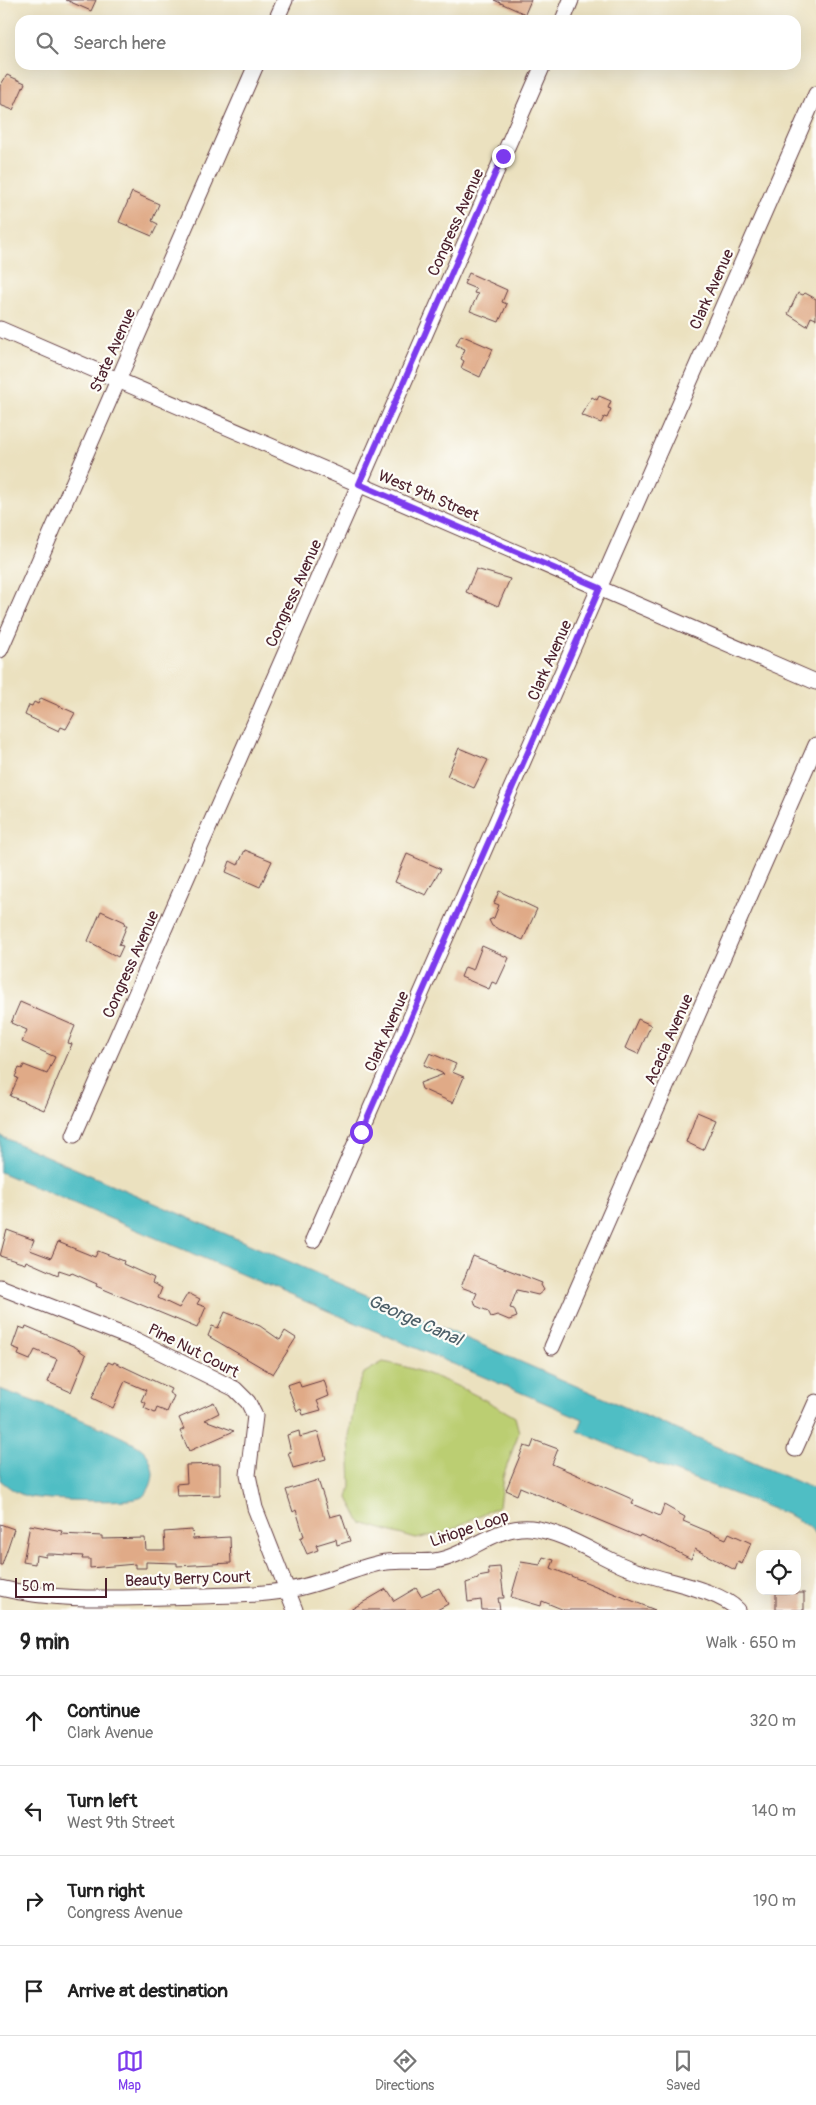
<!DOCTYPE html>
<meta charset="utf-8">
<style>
body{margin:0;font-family:Pangolin,sans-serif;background:#f6f6f6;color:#222}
.controls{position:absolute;right:15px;bottom:15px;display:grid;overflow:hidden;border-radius:10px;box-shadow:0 5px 20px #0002}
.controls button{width:45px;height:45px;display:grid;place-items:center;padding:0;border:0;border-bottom:1px solid #e0e0e0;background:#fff;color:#222;font:25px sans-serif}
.scale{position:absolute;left:15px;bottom:12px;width:92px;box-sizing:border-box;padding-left:5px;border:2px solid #4a1f2b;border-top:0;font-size:14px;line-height:18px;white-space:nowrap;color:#4a1f2b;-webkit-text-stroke:4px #fdfcf7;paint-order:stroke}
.stop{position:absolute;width:15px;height:15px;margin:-11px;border:4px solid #7c3aed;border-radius:50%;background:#fff}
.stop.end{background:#7c3aed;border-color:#fff;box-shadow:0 1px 5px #0008}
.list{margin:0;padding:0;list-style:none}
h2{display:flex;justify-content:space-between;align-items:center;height:65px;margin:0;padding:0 20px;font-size:21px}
h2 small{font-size:16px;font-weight:400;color:#767676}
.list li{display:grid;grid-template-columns:32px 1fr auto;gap:15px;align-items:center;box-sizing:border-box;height:90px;padding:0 20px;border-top:1px solid #e0e0e0}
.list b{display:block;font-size:19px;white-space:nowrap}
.list p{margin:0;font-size:16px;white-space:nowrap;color:#767676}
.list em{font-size:16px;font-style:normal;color:#767676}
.icon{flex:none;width:28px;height:28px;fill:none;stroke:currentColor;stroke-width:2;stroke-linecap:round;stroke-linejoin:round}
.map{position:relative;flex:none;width:816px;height:1610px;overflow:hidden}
.search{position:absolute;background:#fff;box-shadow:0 5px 20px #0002;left:15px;right:15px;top:15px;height:55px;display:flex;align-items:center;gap:12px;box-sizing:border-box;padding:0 18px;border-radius:15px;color:#767676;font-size:19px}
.sheet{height:425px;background:#fff}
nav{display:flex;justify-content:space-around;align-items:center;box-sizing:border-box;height:70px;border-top:1px solid #e0e0e0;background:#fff;font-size:14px;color:#767676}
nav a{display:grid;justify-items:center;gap:2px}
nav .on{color:#7c3aed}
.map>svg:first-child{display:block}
</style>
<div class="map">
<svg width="816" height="1610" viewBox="0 0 816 1610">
<rect width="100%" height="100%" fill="#fdfcf7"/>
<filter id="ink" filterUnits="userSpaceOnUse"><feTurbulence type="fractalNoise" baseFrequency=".02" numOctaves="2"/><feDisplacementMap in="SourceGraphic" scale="10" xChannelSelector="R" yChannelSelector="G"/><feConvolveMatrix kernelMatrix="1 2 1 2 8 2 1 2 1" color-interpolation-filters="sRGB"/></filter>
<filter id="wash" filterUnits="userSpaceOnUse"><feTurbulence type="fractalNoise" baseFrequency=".0096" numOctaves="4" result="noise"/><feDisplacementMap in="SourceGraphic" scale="20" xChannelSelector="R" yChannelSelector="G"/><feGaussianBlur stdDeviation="1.12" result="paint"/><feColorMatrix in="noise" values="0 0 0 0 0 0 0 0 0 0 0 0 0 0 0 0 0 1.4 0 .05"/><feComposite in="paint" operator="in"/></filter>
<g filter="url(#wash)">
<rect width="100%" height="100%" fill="#ebe1bf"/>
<!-- green -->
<path fill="#bbce72" stroke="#82764e" d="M383,1362C427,1369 477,1394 515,1417L519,1432L503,1477L499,1506L446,1532L416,1539L361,1523L348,1498L351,1486L349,1436L356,1393L364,1373Z"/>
<!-- water -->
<g fill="#4fbec4" stroke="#4c6e78">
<path d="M0,1136L816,1490V1536L810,1527L789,1515L647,1461L578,1431L583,1419L0,1172Z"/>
<path d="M0,1389C26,1399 131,1435 145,1452C150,1458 152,1466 153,1473C153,1481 149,1492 142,1497C131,1504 41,1500 26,1496C16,1493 7,1486 0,1480Z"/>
</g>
<g id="blocks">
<!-- building -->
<g fill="#e0aa87">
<path d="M66,0H96L91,11Z"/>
<path d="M494,0H531L525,14Z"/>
<path d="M7,75L25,83L13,110L0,105V86Z"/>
<path d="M132,192L159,204L152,221L158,224L152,236L119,222Z"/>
<path d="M469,273L507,290L502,302L507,304L499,322L470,311L478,294L474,293L476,289L464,284Z"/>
<path d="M798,293L803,295L805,293L816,299V319L811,317L807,326L788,314Z"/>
<path d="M461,335L493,349L480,377L461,368L464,361L461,359L465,349L456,345Z"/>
<path d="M599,396L611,401L608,408L611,409L607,418L604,417L601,423L581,415L592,397L597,400Z"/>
<path d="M476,569L510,579L498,606L466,592Z"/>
<path d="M41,698L75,713L66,729L61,727L59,731L25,715L29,705L32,706L34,702L38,704Z"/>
<path d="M459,748L488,760L474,788L447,776Z"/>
<path d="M245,850L272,861L260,887L226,872L230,861L238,865Z"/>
<path d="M407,854L441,869L426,895L395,882Z"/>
<path d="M499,891L537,909L523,940L492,926L489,920L494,918L499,905L494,903Z"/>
<path d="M101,911L125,922L124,925H127L119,945L123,946L118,957L88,941Z"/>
<path d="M482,946L509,958L497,984L492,982L489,989L461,977L465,967L473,970Z"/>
<path d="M20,1002L75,1026L68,1043L72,1044L44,1110L10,1096L18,1078L15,1077L19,1068L22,1069L24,1065L47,1074L55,1057L22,1042L27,1030L11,1023Z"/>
<path d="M638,1019L651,1025L638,1054L625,1048Z"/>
<path d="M430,1053L456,1064L452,1072L464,1077L453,1103L422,1089L420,1083L444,1074L424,1065Z"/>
<path d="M697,1112L716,1120L703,1150L686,1142Z"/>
<path d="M7,1230L34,1240L30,1250L51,1258L58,1242L95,1257L98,1251L124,1261L123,1264L154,1278L152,1283L162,1288L158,1298L179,1308L188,1293L200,1299L197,1304L206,1307L197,1328L96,1286L97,1284L72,1273L71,1274L59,1270L58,1275L26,1261L25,1264L0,1256Z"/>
<path d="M473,1256L542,1283L541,1285L544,1290L538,1295L517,1290L510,1308L514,1309L517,1317L509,1320L497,1315L491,1317L488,1311L476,1306L474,1300L477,1293L461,1287Z"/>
<path d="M225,1312L260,1326L280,1340L285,1331L296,1338L273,1374L208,1336L212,1326L218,1328Z"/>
<path d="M26,1326L75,1347L86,1355L71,1392L48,1382L57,1359L35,1350L30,1360L18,1355L20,1350L12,1347L19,1327L25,1329Z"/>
<path d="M108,1362L113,1364L114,1362L171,1389L169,1393L174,1396L167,1412L157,1408L155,1413L144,1408L146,1403L141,1401L146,1390L125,1381L113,1408L92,1398Z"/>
<path d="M324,1380L329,1396L317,1401L321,1410L303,1415L301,1409L297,1411L287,1385L299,1381L301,1387Z"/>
<path d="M214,1402L219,1413L205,1420L234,1431L189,1451L180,1431L184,1429L179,1418Z"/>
<path d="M299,1431L300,1437L318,1432L326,1459L293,1468L288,1452H291L287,1435Z"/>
<path d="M534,1440L558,1449L552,1464L634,1500L632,1504L660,1516L664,1505L685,1517L683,1521L726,1539L729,1533L751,1543L742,1564L738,1562L735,1570L695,1549L691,1559L664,1545L640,1535L639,1537L520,1487L517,1495L506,1490L524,1446L531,1448Z"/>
<path d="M220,1464V1495L177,1496L176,1484L187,1483L186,1465Z"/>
<path d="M318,1480L330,1517L341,1514L350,1541L337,1545L336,1539L316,1545L318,1550L307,1554L300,1538L304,1536L296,1510L293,1512L286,1490Z"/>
<path d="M0,1524L14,1529L2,1565H0Z"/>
<path d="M30,1525L62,1531L61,1534L102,1536V1539L145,1538L146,1550H165L164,1532L192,1530L193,1539L230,1537L231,1563L177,1566V1563L146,1562V1568H135V1564L90,1568V1559H82L83,1556L52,1554H46V1557L36,1555L35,1564L23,1562Z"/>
<path d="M543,1557L554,1560L551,1568L655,1610H564L542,1601L541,1606L511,1597L521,1562L540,1565Z"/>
<path d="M500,1567L504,1598H498L500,1610H482L481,1600L468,1602L466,1583L478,1579V1577L489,1575L488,1568Z"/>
<path d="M416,1588L421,1596L439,1588L448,1604L437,1610H350L386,1589L394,1601Z"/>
<rect x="776" y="1593" width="28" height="17"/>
</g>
</g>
</g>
<g filter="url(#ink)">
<use href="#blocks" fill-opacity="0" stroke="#623c41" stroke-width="1"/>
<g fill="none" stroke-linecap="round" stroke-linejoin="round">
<defs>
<g id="street">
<path d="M276,20L285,0"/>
<path d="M563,20L571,0"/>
<path d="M0,329L816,682"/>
<path d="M0,650L256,65"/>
<path d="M74,1135L543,65"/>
<path d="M313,1240L816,94"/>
<path d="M0,1287L136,1340L235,1389L248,1402L255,1416L248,1475L255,1508L295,1610"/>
<path d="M552,1347L816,745"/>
<path d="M795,1449L816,1402"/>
<path d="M0,1588C55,1601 109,1598 165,1597C206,1595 247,1597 288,1590C320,1585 349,1570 380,1563C398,1559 416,1563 434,1561C469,1556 494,1525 531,1528C566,1532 599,1557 631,1569C660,1581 717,1588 738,1610"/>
</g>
</defs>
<!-- street casing -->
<use href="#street" stroke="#623c41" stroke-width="17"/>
<!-- street -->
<use href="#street" stroke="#fff" stroke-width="15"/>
</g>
</g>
<g fill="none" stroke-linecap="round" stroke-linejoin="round" filter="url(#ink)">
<!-- route -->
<path stroke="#7c3aed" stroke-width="6" d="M361,1132L600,588L359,484L503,156"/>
</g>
<g text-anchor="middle" stroke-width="4.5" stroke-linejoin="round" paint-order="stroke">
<!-- street labels -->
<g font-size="16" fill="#4a1f2b" stroke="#fdfcf7">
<text transform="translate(455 222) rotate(-66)" y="6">Congress Avenue</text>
<text transform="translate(711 289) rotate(-66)" y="6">Clark Avenue</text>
<text transform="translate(112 350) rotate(-66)" y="6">State Avenue</text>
<text transform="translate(429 495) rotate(23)" y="6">West 9th Street</text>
<text transform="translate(293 593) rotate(-66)" y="6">Congress Avenue</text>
<text transform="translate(549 660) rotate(-66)" y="6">Clark Avenue</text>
<text transform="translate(130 964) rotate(-66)" y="6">Congress Avenue</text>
<text transform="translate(386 1031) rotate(-66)" y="6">Clark Avenue</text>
<text transform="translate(668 1039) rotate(-66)" y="6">Acacia Avenue</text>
<text transform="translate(194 1350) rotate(27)" y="6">Pine Nut Court</text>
<text transform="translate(469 1528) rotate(-19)" y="6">Liriope Loop</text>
<text transform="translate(188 1578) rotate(-2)" y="6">Beauty Berry Court</text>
</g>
<!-- water labels -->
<g font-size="18" font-style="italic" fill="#4c5f68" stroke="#fdfcf7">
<text transform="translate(415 1320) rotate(24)" y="6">George Canal</text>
</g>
</g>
</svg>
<div class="controls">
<button><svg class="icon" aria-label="locate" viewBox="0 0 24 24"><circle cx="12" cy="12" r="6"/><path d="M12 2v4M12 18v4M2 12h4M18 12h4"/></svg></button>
</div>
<div class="scale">50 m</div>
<div class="stop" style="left:361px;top:1132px"></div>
<div class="stop end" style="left:503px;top:156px"></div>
<div class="search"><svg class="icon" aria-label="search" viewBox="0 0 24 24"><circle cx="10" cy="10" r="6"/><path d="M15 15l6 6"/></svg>Search here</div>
</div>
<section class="sheet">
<h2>9 min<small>Walk · 650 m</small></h2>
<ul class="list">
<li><svg class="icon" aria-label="ahead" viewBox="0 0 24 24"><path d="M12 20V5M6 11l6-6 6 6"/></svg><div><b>Continue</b><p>Clark Avenue</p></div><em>320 m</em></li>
<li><svg class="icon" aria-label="left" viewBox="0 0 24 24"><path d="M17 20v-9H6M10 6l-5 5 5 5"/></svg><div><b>Turn left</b><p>West 9th Street</p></div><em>140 m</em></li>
<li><svg class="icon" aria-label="right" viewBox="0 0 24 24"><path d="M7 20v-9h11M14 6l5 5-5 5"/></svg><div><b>Turn right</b><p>Congress Avenue</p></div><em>190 m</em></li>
<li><svg class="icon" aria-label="arrive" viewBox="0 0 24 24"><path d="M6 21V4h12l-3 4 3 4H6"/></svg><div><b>Arrive at destination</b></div></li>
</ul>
</section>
<nav>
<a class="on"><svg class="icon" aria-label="map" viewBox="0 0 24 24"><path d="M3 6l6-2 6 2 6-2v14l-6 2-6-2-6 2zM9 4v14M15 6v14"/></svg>Map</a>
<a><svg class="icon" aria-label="directions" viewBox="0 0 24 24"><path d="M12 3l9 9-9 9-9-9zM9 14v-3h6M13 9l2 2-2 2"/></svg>Directions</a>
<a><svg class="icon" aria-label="saved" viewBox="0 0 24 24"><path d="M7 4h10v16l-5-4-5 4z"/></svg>Saved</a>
</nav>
